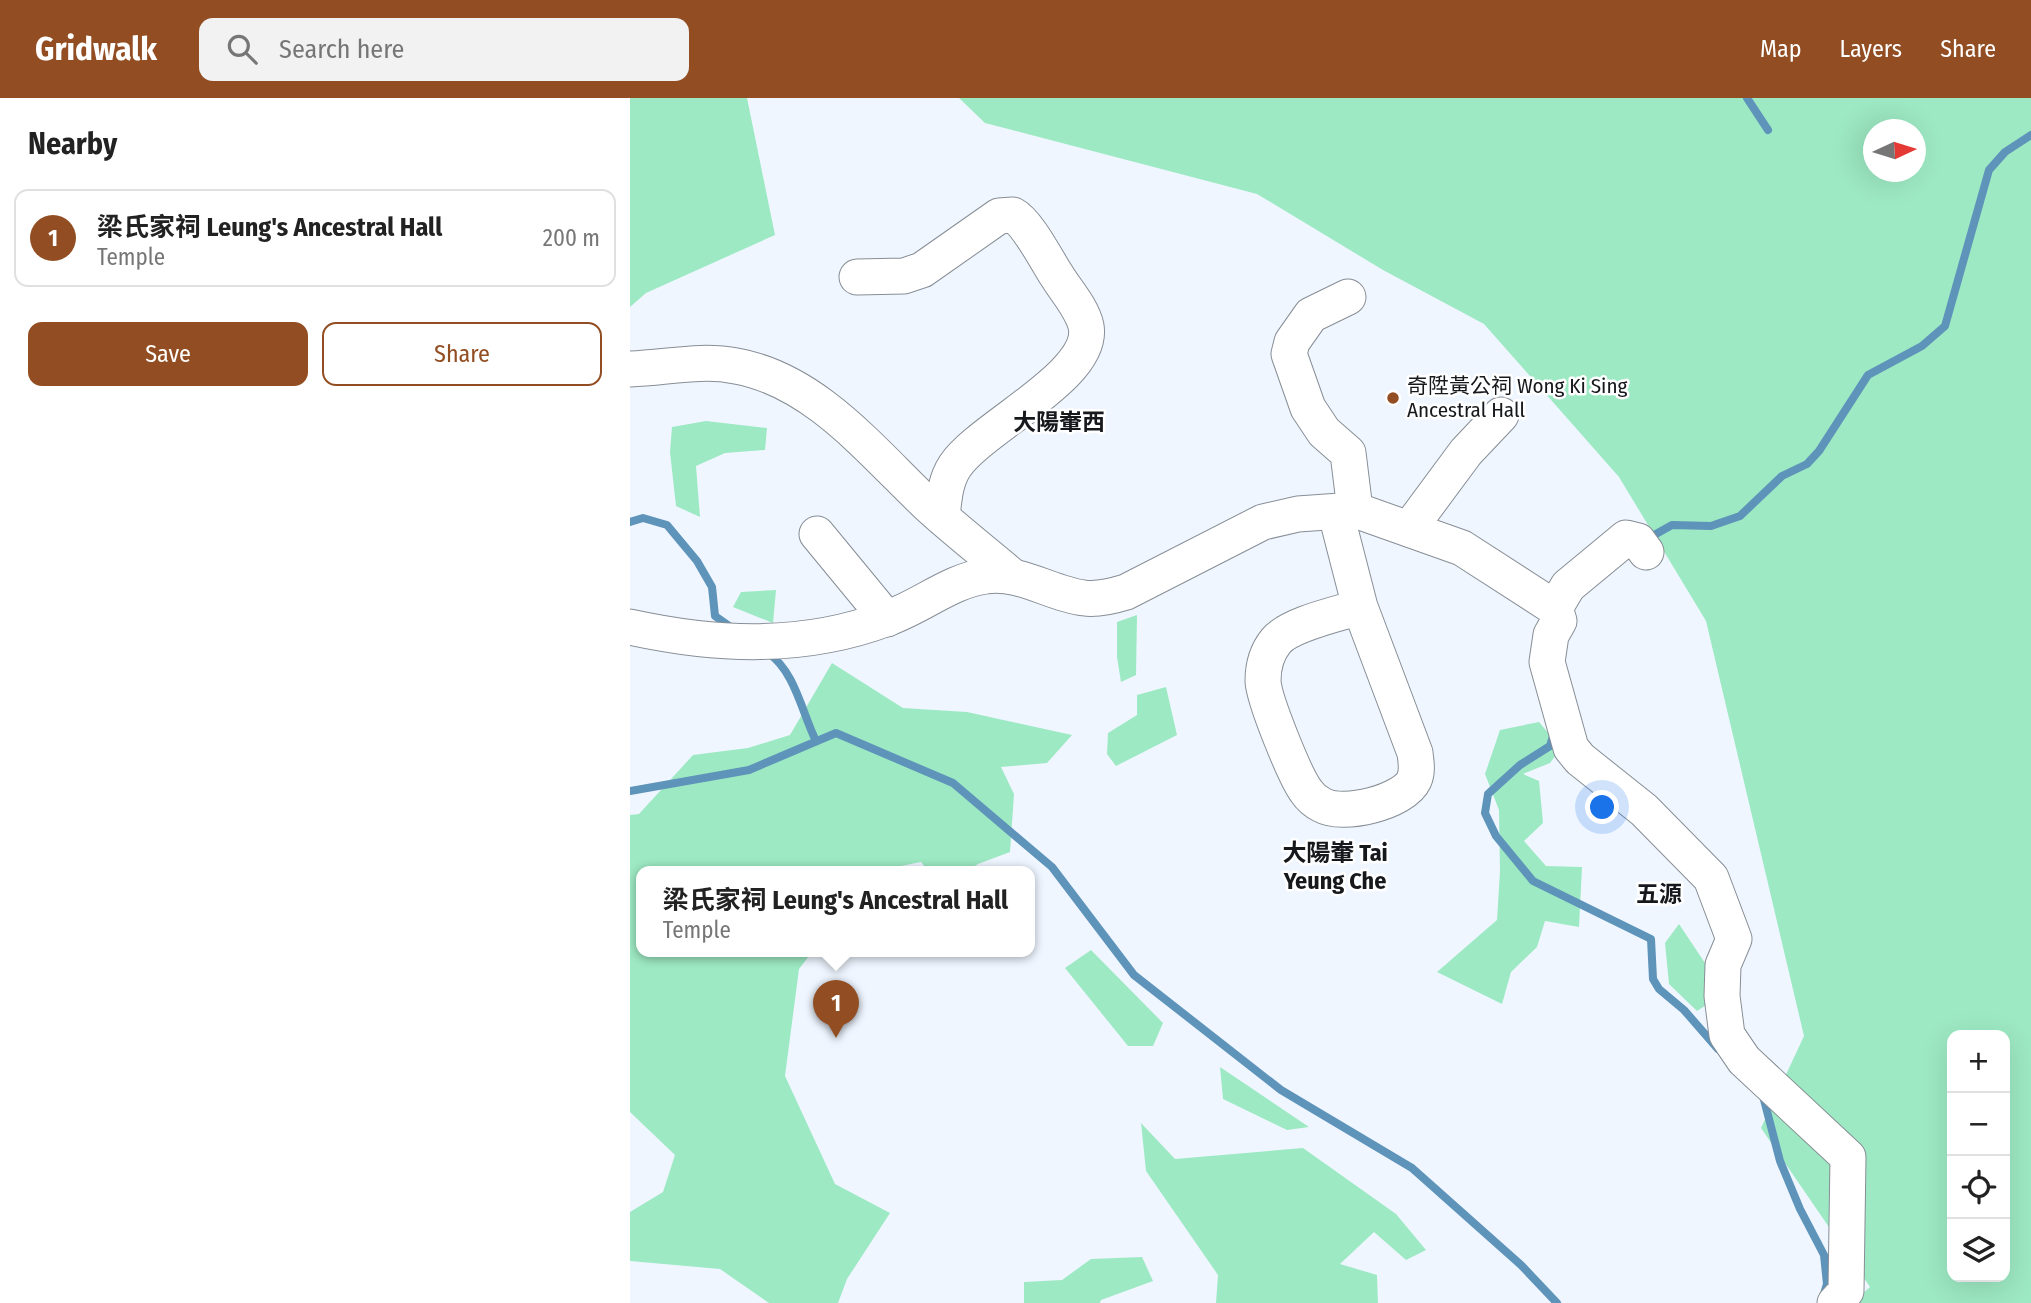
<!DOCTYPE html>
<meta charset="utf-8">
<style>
body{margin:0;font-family:"Fira Sans Condensed","Noto Sans TC",sans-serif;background:#f2f2f2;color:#222}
.controls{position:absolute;right:21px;bottom:21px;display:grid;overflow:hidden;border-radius:14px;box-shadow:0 7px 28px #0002}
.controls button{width:63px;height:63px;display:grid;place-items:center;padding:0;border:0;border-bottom:2px solid #e0e0e0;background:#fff;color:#222;font:35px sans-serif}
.compass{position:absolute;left:1233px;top:21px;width:63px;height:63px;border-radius:50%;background:#fff;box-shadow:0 7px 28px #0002;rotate:86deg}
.you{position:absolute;left:973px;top:710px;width:24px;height:24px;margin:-18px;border:5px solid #fff;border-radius:50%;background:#1a73e8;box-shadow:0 0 0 10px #1a73e833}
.badge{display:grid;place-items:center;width:46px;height:46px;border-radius:50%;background:#924e22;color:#fff;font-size:23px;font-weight:700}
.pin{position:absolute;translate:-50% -58px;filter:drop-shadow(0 2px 4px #0008)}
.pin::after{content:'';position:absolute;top:37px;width:24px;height:21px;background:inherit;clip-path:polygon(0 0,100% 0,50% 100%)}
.popup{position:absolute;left:6px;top:768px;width:399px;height:91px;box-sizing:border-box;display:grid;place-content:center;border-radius:14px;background:#fff;filter:drop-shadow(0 2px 5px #0005);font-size:23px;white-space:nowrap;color:#767676}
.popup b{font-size:26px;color:#222}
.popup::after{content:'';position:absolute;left:50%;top:100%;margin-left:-14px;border:14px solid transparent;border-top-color:#fff}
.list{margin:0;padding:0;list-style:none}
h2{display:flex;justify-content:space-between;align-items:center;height:91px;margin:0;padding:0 28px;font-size:30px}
h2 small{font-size:23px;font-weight:400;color:#767676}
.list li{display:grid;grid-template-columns:46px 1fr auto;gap:21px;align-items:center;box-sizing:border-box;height:98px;margin:0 14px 14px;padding:0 14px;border:2px solid #e0e0e0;border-radius:14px}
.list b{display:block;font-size:26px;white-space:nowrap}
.list p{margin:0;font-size:23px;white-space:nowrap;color:#767676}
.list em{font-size:23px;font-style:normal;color:#767676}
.actions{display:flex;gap:14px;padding:21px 28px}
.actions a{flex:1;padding:16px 0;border:2px solid #924e22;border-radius:14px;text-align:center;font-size:24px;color:#924e22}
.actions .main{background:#924e22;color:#fff}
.icon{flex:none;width:38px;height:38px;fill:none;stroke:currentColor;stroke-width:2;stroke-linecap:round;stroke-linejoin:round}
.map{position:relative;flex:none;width:1401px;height:1205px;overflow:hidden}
header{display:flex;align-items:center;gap:42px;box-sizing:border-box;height:98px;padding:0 35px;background:#924e22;color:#fff}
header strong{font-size:33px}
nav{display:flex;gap:38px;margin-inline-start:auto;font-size:24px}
.search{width:490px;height:63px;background:#f2f2f2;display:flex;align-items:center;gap:18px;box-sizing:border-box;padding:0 24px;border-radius:14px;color:#767676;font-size:26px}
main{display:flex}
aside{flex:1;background:#fff}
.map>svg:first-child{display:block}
</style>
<header>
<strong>Gridwalk</strong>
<div class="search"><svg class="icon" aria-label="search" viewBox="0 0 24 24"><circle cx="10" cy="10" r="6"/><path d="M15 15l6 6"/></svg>Search here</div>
<nav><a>Map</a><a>Layers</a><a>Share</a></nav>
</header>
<main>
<aside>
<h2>Nearby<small></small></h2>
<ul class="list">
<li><span class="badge">1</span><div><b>梁氏家祠 Leung's Ancestral Hall</b><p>Temple</p></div><em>200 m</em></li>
</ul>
<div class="actions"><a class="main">Save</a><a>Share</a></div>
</aside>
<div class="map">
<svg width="1401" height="1205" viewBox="0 0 1401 1205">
<rect width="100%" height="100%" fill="#eff6ff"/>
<!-- green -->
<g fill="#9de9c3" fill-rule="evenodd">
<path d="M0,0H117L145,137L16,195L0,209Z"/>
<path d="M329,0H1401V1205H1222L1240,1189L1131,1030L1174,938L1076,523L989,379L854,226L753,172L627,96L355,25ZM1244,32H1286V74H1244ZM1322,937H1375V1179H1322Z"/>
<path d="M76,323L137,330L135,352L95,355L66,368L70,419L46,408L40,354L42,329Z"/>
<path d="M146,492L143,525L103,509L111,494Z"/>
<path d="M507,517L506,577L491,584L487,559V524Z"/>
<path d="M202,565L273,610L337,614L442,637L417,665L371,669L384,696L380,754L348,766L336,774H299L291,764L241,774H12V854H182L169,871L155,978L205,1086L260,1115L217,1181L208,1205H139L90,1171L0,1163V1114L33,1094L45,1057L0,1014V717L9,716L63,657L118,650L160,637Z"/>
<path d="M536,589L547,637L486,668L477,656L478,635L507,617V597Z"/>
<path d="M909,624L931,650L920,665L893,676L909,683L913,725L894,743L916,768L952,769L949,829L915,823L907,849L881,874L872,906L807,874L867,822L870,773L869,712L855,676L870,632Z"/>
<path d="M1049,826L1087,883V900L1067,913L1039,886L1035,845Z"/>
<path d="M461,852L533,925L523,948H498L435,870Z"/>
<path d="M590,969L679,1029L657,1032L593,1001Z"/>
<path d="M511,1025L545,1061L673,1050L766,1116L796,1152L776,1162L744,1134L710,1166L747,1177L748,1205H586L588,1177L516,1073Z"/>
<path d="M512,1159L523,1183L471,1202L470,1205H394V1184L432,1182L461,1161Z"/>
</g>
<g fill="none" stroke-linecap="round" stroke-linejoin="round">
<!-- stream -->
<g stroke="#5e93ba" stroke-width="8">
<path d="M1117,0L1138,32"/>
<path d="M0,424L13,420L37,427L67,463L82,489L85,518L102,530"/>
<path d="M1017,441L1042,427L1081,428L1110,418L1152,378L1177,366L1189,353L1238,277L1292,248L1315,228L1359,72L1375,54L1401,37"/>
<path d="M138,555C165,573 172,615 186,643"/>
<path d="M924,635L920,648L890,667L858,696L855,715L866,738L903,783L1021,841L1023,881L1029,891L1054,912L1088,951"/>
<path d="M0,693L119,672L206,635L323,685L422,769L504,877L651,992L782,1070L891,1167L927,1205"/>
<path d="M1133,998L1150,1063L1170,1111L1194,1157L1197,1186L1194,1196"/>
</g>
<defs>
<g id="minor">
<path d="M227,179L274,178L292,172L369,118L383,117C398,125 417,163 427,178C436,193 452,210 456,228C466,277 351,329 325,368C315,383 314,401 312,419"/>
<path d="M718,199L681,217L662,244L659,256L678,310L694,334L718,355L725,412"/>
<path d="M0,271C36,270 70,261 106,268C185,282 241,353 297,406C324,431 354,454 382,478"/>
<path d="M706,416L730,509L785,655C786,664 788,673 784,682C774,704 713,719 692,707C686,704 680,699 676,693C665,678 634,602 633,583C633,569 637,554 646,543C660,526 708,516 730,509"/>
<path d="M779,431L836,354L871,317"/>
<path d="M187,436L257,521"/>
<path d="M1016,454L1008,443L996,440L938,488L925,510L929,523L921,537L917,564L941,650L950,661L1014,712L1081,780L1104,841L1093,867L1092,898L1097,937L1114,962L1218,1059L1216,1193L1205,1205"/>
<path d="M0,529C87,548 173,552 258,520C290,509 322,482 356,478C391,473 421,496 454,500C468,502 483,498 496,494L633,424L668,416L725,412L832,450L925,510"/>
</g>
</defs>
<!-- minor casing -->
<use href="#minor" stroke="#878e95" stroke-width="37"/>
<!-- minor -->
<use href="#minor" stroke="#fff" stroke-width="35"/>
</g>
<!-- markers -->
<circle fill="#924e22" stroke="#fff" stroke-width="2.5" cx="763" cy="300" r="7"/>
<g text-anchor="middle" stroke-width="5" stroke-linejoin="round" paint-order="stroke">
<!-- poi labels -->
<g font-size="21" fill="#16181b" stroke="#fff" text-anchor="start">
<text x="777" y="295">奇陞黃公祠 Wong Ki Sing<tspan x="777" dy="24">Ancestral Hall</tspan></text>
</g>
<!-- neighbourhood labels -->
<g font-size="23" font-weight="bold" fill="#16181b" stroke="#fff">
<text x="429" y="332">大陽輋西</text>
<text x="1029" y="804">五源</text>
</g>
<!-- quarter labels -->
<g font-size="24" font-weight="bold" fill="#16181b" stroke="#fff">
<text x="705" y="763">大陽輋 Tai<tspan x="705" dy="28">Yeung Che</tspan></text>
</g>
</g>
</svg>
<div class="controls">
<button>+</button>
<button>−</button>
<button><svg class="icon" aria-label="locate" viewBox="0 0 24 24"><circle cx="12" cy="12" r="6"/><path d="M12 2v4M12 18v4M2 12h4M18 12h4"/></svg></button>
<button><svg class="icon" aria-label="layers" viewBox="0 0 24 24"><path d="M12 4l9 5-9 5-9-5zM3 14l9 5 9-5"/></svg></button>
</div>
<svg class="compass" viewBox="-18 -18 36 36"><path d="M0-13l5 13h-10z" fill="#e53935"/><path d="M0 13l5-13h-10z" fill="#767676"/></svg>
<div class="you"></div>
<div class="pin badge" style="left:206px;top:940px">1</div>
<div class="popup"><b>梁氏家祠 Leung's Ancestral Hall</b>Temple</div>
</div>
</main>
